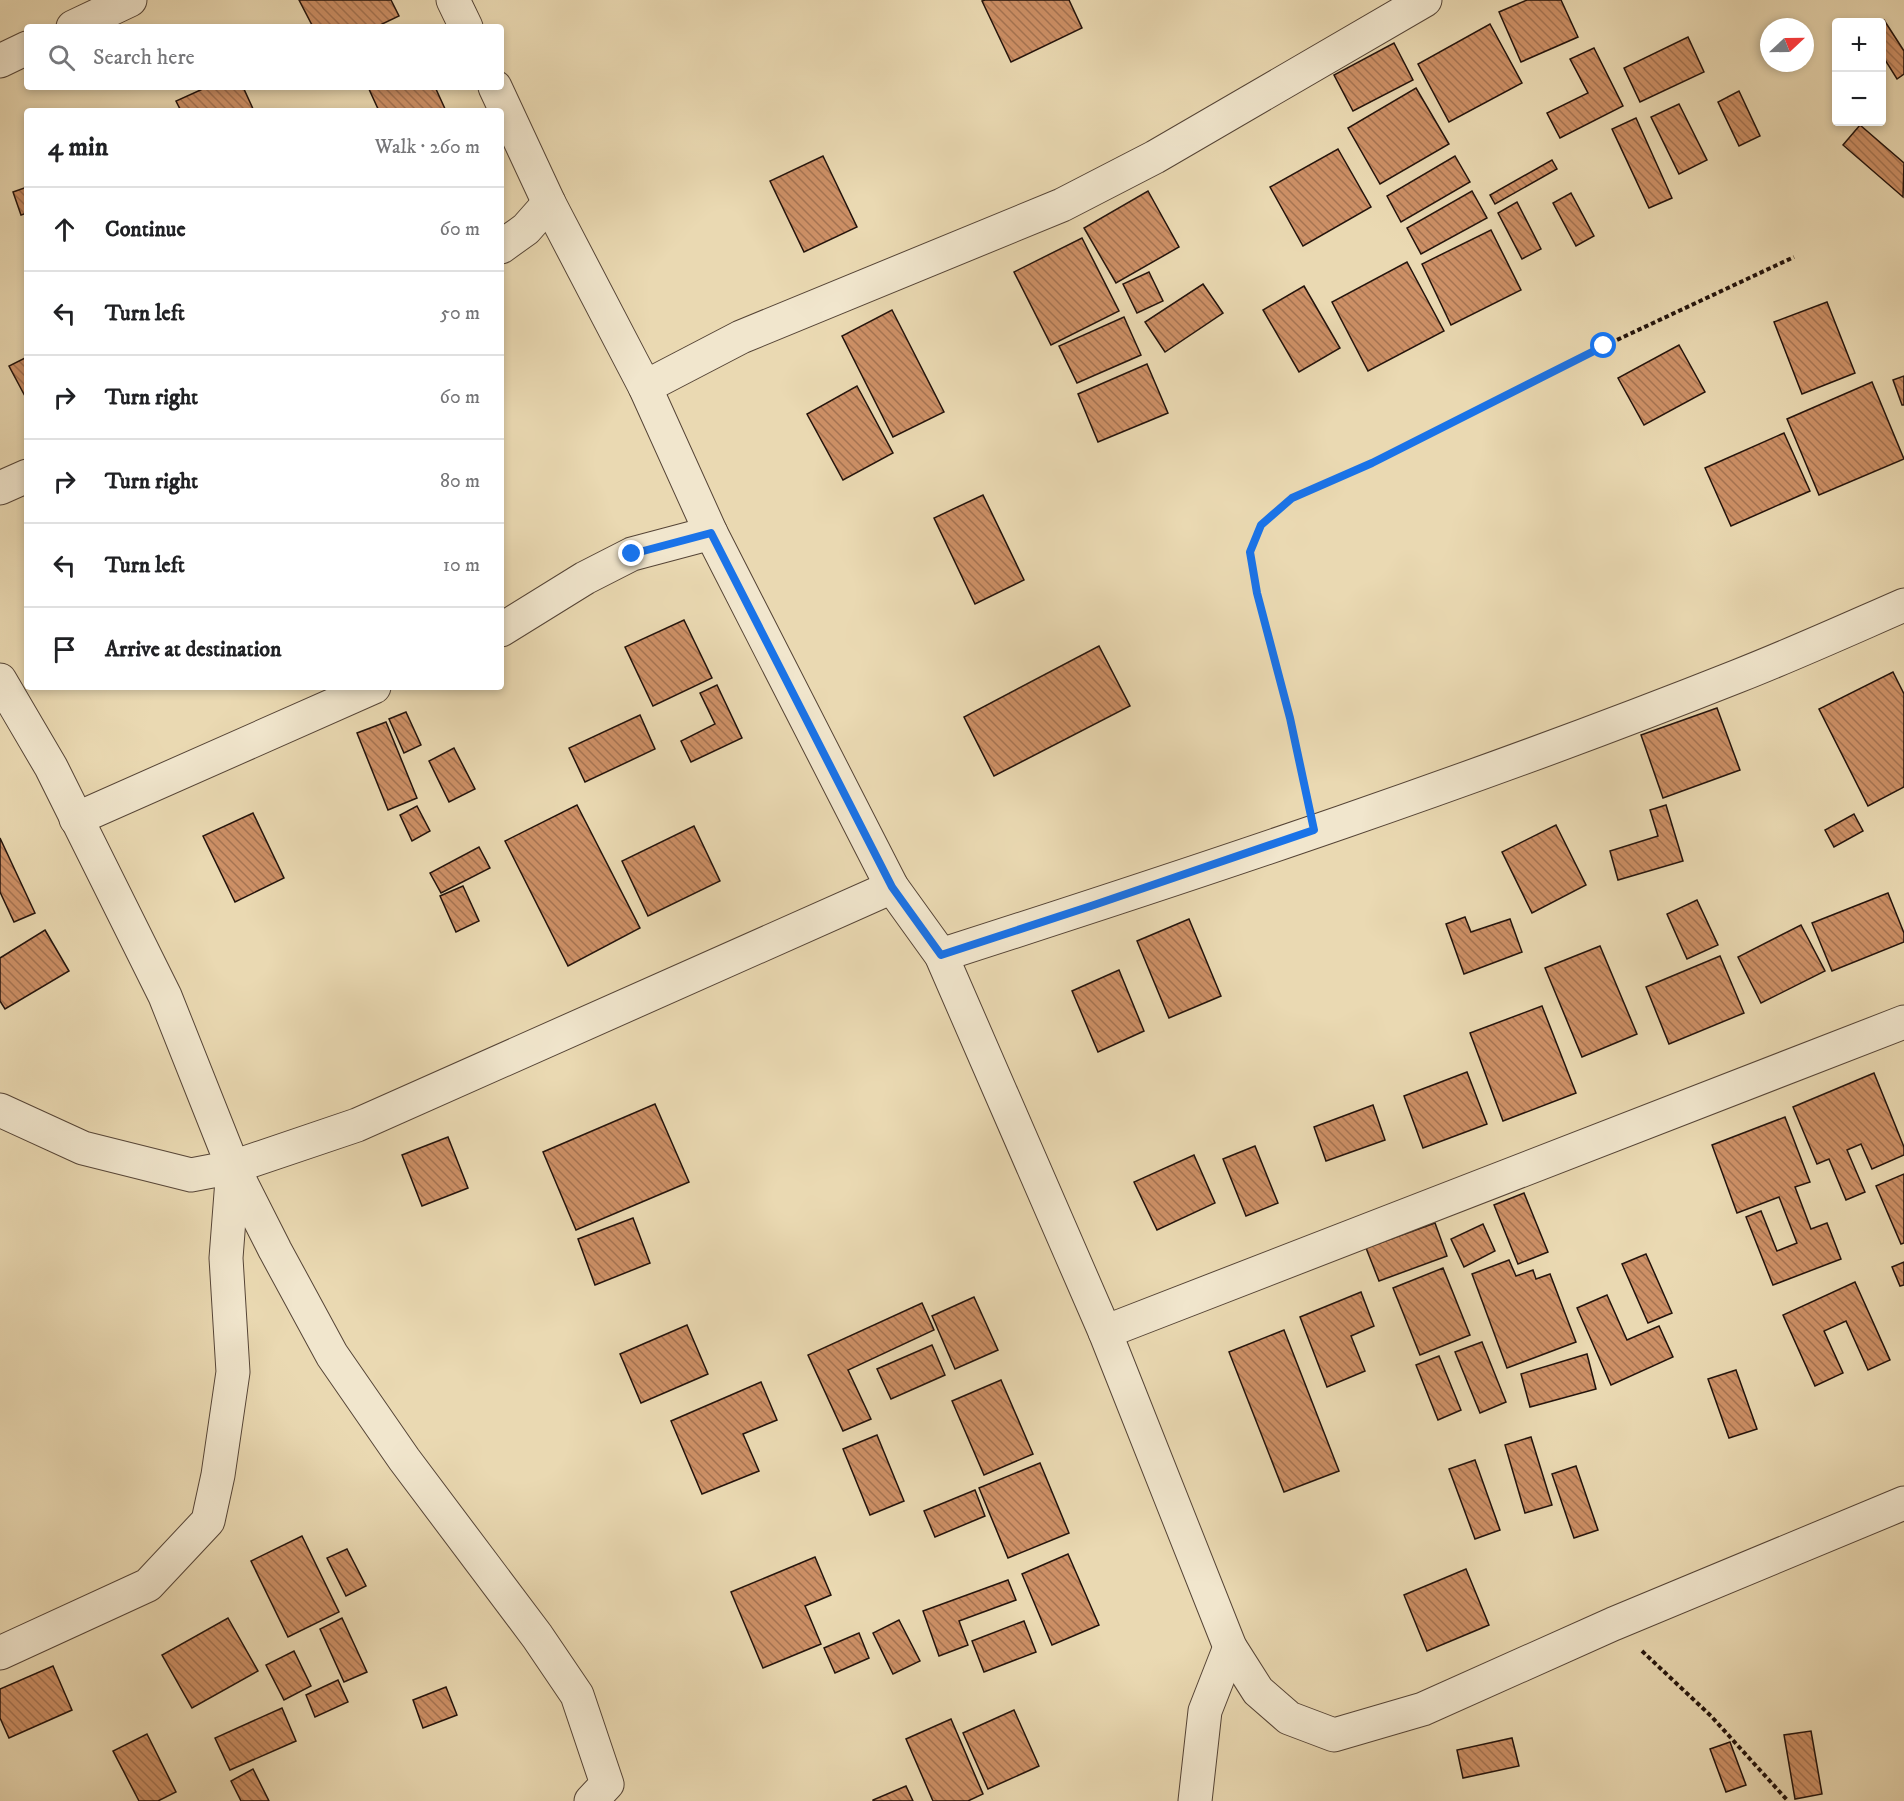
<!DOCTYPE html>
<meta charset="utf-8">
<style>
body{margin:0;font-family:"IM FELL DW Pica",serif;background:#f6f6f6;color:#202124}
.controls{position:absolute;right:18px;top:18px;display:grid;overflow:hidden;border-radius:6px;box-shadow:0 3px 9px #0003}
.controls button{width:54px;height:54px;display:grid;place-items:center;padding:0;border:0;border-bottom:2px solid #e0e0e0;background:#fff;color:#202124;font:30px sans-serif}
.compass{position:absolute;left:1760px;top:18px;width:54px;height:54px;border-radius:50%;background:#fff;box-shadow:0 3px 9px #0003;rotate:68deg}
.stop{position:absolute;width:18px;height:18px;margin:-14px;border:4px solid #1a73e8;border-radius:50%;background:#fff}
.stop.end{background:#1a73e8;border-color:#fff;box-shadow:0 2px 6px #0008}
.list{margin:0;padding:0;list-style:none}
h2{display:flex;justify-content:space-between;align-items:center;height:78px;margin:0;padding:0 24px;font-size:26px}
h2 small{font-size:20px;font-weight:400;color:#757577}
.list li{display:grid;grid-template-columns:39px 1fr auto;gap:18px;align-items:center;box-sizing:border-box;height:84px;padding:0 24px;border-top:2px solid #e0e0e0}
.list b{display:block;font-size:22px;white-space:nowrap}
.list em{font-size:20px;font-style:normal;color:#757577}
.icon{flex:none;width:33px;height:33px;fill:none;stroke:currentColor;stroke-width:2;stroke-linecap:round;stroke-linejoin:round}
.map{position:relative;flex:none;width:1904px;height:1801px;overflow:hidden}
.search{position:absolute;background:#fff;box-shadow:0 3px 9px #0003;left:24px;top:24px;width:480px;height:66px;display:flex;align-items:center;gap:15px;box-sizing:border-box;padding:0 21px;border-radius:6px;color:#757577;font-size:22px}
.panel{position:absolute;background:#fff;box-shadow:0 3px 9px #0003;left:24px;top:108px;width:480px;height:582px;border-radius:6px}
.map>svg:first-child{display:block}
</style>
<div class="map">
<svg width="1904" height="1801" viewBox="0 0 1904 1801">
<defs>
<pattern id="building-back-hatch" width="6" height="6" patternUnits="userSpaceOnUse" patternTransform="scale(1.5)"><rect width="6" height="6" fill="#cd9066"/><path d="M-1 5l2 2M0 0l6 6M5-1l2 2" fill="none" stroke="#a67452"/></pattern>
</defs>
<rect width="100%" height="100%" fill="#ead9b2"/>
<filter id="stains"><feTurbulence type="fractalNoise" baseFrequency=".00333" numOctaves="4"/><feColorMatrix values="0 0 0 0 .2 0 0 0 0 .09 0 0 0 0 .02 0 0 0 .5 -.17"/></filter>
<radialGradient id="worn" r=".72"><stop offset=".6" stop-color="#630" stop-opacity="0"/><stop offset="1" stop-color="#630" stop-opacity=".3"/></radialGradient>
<!-- building -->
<g fill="url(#building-back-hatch)" stroke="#23130c" stroke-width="1.5">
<path d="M299,0H391L399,16L376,27H313Z"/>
<path d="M985,0H1069L1082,28L1011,62L982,1Z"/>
<path d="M1527,0H1561L1578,37L1521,62L1499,12Z"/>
<path d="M1884,20L1904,51V74L1897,79L1882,55L1880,22Z"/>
<path d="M1490,24L1522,83L1449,122L1418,64Z"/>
<path d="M1688,37L1704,72L1640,102L1624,68Z"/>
<path d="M1394,43L1413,80L1353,111L1334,75Z"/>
<path d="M1594,48L1623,106L1560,138L1547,113L1588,93L1570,59Z"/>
<path d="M207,87H243L254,111H181L176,101Z"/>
<path d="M368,87H435L446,111H379Z"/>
<path d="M1416,88L1449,144L1380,184L1348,128Z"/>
<path d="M1739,91L1760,136L1739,146L1718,102Z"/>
<path d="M1679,104L1707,160L1679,174L1651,117Z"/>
<path d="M1636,118L1672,198L1649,208L1612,129Z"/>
<path d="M1860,125L1904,163L1903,197L1843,145Z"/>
<path d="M1338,149L1371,207L1303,246L1270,187Z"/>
<path d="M823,156L857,227L804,252L770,181Z"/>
<path d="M1455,156L1470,182L1401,222L1387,196Z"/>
<path d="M1552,160L1557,169L1495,204L1490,195Z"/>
<path d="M27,187V213L21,215L13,192Z"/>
<path d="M1148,191L1179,247L1116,283L1084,228Z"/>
<path d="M1472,191L1487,218L1421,254L1407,228Z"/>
<path d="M1571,193L1594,236L1576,246L1553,203Z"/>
<path d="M1517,202L1541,249L1522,259L1498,213Z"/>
<path d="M1491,230L1521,290L1451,325L1422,264Z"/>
<path d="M1082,238L1119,311L1051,345L1014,272Z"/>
<path d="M1407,262L1444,331L1368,371L1332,302Z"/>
<path d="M1149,272L1163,301L1137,313L1123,284Z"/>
<path d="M1203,284L1223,313L1165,352L1145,322Z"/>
<path d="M1304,286L1340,348L1299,372L1263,310Z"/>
<path d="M1827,302L1855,373L1802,394L1774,322Z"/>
<path d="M892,310L944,412L893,437L842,336Z"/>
<path d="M1124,317L1141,355L1077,383L1059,346Z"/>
<path d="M1679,345L1705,392L1644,425L1618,378Z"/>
<path d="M27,357V400L9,366Z"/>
<path d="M1147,364L1168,413L1098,442L1078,394Z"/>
<path d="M1904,376V405H1902L1893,380Z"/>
<path d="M1872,382L1904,459L1819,495L1787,419Z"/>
<path d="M857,386L893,453L843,480L807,414Z"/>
<path d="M1784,433L1810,491L1731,526L1705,468Z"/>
<path d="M983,495L1024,580L975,604L934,518Z"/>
<path d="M684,620L712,678L653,706L625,647Z"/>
<path d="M1099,646L1130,706L994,776L964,717Z"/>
<path d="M1893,672L1904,694V787L1868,806L1819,709Z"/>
<path d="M717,685L742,738L691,762L681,741L715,724L700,693Z"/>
<path d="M1717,708L1740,770L1663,798L1641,735Z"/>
<path d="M406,712L421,745L404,753L389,719Z"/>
<path d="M640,715L655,749L585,782L569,748Z"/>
<path d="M386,722L417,798L388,810L357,733Z"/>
<path d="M454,748L475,789L449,802L429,761Z"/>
<path d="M577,805L640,928L568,966L505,841Z"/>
<path d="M1666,805L1683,861L1618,880L1610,851L1658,836L1650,810Z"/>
<path d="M417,806L430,831L412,841L400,815Z"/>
<path d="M253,813L284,878L235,902L203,836Z"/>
<path d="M1854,814L1863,831L1834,847L1825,830Z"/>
<path d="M1556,825L1586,885L1532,913L1502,852Z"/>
<path d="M694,826L720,881L648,916L622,861Z"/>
<path d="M0,838L35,913L14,922L0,892Z"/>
<path d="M479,847L490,868L441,893L430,873Z"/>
<path d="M463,886L479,921L456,932L440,896Z"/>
<path d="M1888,893L1904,933V942L1832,971L1812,923Z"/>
<path d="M1697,900L1718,945L1687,959L1667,914Z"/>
<path d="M1465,917L1471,932L1510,919L1522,952L1464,974L1446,924Z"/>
<path d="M1189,919L1221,996L1169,1018L1137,941Z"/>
<path d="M1801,925L1825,971L1761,1003L1738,957Z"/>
<path d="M45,930L69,971L5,1009L0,1001V958Z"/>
<path d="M1600,946L1637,1034L1582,1057L1545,968Z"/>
<path d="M1720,956L1744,1013L1669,1044L1646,987Z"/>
<path d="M1119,970L1144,1031L1098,1052L1072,991Z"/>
<path d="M1542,1006L1576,1093L1503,1121L1470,1033Z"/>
<path d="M1467,1072L1487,1124L1423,1148L1404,1096Z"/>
<path d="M1874,1073L1904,1147V1155L1872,1169L1861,1144L1847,1150L1865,1192L1846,1200L1829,1159L1817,1164L1793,1107Z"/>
<path d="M655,1104L689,1182L576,1230L543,1152Z"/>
<path d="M1373,1105L1385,1140L1326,1161L1314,1127Z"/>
<path d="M1785,1117L1810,1182L1795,1187L1811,1229L1827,1223L1841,1259L1773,1285L1746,1217L1761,1211L1777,1251L1797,1243L1779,1197L1737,1213L1712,1145Z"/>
<path d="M448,1137L468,1188L422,1206L402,1155Z"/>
<path d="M1255,1146L1278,1203L1246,1216L1223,1159Z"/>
<path d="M1194,1155L1215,1203L1157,1230L1134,1182Z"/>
<path d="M1904,1174V1243L1901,1244L1876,1186Z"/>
<path d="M1524,1193L1548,1252L1518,1264L1494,1205Z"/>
<path d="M633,1218L650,1263L595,1285L578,1239Z"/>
<path d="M1435,1223L1447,1256L1379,1281L1366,1248Z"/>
<path d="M1483,1224L1495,1251L1464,1267L1451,1239Z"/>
<path d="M1646,1254L1672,1313L1648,1323L1622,1264Z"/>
<path d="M1509,1260L1516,1276L1533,1270L1536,1279L1550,1274L1576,1342L1507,1368L1472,1274Z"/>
<path d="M1904,1262V1285L1900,1286L1892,1267Z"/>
<path d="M1443,1268L1470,1335L1420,1355L1393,1288Z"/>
<path d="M1855,1282L1890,1360L1868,1370L1846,1321L1824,1331L1843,1373L1815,1386L1783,1315Z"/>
<path d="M1361,1292L1374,1326L1351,1336L1365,1371L1327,1387L1300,1317Z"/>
<path d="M1607,1295L1627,1340L1659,1326L1673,1357L1611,1385L1577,1308Z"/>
<path d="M974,1297L998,1350L955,1369L932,1316Z"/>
<path d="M922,1303L934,1330L848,1370L871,1419L843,1431L808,1355Z"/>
<path d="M687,1325L708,1374L641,1403L620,1354Z"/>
<path d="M1284,1330L1339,1471L1284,1492L1229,1352Z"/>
<path d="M1482,1342L1506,1402L1480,1413L1455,1352Z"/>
<path d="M932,1345L945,1375L891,1399L877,1369Z"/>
<path d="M1587,1354L1596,1389L1530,1407L1521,1374Z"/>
<path d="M1439,1356L1461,1410L1438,1420L1416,1365Z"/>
<path d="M1736,1370L1757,1429L1729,1438L1708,1379Z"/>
<path d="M1001,1380L1033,1454L984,1475L952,1401Z"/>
<path d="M761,1382L777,1420L743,1434L759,1471L702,1494L671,1421Z"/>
<path d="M877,1435L904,1501L870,1515L843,1449Z"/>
<path d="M1531,1437L1552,1505L1525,1513L1505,1445Z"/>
<path d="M1475,1460L1500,1530L1475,1539L1449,1469Z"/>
<path d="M1040,1463L1069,1533L1008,1558L979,1488Z"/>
<path d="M1576,1466L1598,1530L1574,1538L1552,1474Z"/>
<path d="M975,1490L985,1516L935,1537L924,1511Z"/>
<path d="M302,1536L339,1612L288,1637L251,1561Z"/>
<path d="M347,1549L366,1586L346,1596L327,1558Z"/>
<path d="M1068,1554L1099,1625L1052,1645L1022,1574Z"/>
<path d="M815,1557L831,1595L805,1606L821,1644L763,1668L731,1592Z"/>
<path d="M1466,1569L1489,1625L1427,1651L1404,1595Z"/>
<path d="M1008,1580L1016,1600L959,1621L968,1645L939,1656L923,1611Z"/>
<path d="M228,1618L258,1671L192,1708L162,1655Z"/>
<path d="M342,1618L367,1672L344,1682L320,1629Z"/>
<path d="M899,1620L920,1661L893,1674L873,1633Z"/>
<path d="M1024,1621L1036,1652L984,1672L972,1641Z"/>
<path d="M859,1633L869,1658L835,1673L824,1648Z"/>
<path d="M294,1651L311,1686L284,1700L266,1665Z"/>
<path d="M53,1666L72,1710L9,1738L0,1718V1689Z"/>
<path d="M338,1680L348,1702L315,1717L306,1695Z"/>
<path d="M446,1687L457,1715L423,1728L413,1700Z"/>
<path d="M282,1708L296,1741L230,1770L215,1738Z"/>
<path d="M1014,1710L1039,1766L988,1789L963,1733Z"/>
<path d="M951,1719L983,1794L968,1801H933L906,1739Z"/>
<path d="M1811,1731L1822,1794L1795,1799L1784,1735Z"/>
<path d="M147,1734L176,1792L158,1801H139L113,1751Z"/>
<path d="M1512,1738L1519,1766L1463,1778L1457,1750Z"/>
<path d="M1730,1742L1746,1785L1726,1792L1710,1749Z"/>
<path d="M253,1769L269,1801H241L231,1781Z"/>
<path d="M906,1786L913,1801H873V1800Z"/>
</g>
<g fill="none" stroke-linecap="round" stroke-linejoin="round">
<defs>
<g id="minor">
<path d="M453,0L466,27"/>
<path d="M73,27L130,0"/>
<path d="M0,61L27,48"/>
<path d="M495,87L549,203L645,387L711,533L892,887L941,955L1105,1332L1230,1647L1258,1691L1289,1718L1334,1735L1423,1709L1613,1624L1904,1503"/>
<path d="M501,247L526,229L549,203"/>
<path d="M645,387L741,337L1062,205L1155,157L1425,0"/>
<path d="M0,488L27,476"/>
<path d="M501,630L585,578L632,554L711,533"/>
<path d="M0,680L51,767L165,996L233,1167L275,1250L332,1355L404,1459L537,1636L577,1695L607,1784L591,1801"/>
<path d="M76,819L374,687"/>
<path d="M941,955C1209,869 1476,780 1738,676C1794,654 1849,629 1904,605"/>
<path d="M0,1110L83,1148L191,1175L233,1167L357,1125L892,887"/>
<path d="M1105,1332L1904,1022"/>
<path d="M0,1653L148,1585L208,1521L218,1475L233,1372L226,1258L233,1167"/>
<path d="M1195,1801L1205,1711L1230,1647"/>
</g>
</defs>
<!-- minor casing -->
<use href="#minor" stroke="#554436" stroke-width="35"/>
<!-- path -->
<g stroke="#23130c" stroke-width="4" stroke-dasharray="4.5 3" stroke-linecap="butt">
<path d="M1306,796L1290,718L1257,593L1250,552L1261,525L1291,498L1372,463L1604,346L1794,257"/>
<path d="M1642,1651L1711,1716L1788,1801"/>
</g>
<!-- minor -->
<use href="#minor" stroke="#f1e6cd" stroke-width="33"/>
</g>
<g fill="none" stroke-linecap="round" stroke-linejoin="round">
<!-- route -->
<path stroke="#1a73e8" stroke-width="8" d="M632,554L711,533L892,887L941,955L1091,906L1314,830L1290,718L1257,593L1250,552L1261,525L1292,498L1372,463L1604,346"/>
</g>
<rect width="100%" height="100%" filter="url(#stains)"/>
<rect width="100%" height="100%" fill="url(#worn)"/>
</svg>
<div class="controls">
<button>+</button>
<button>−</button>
</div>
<svg class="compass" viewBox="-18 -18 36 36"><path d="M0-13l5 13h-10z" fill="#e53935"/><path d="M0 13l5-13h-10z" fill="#757577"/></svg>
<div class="stop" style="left:1604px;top:346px"></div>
<div class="stop end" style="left:632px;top:554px"></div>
<div class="search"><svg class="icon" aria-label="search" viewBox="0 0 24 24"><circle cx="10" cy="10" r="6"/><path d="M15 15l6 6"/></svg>Search here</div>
<section class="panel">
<h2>4 min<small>Walk · 260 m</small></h2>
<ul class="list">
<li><svg class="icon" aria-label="ahead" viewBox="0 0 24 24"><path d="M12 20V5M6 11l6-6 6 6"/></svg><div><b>Continue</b></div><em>60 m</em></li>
<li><svg class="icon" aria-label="left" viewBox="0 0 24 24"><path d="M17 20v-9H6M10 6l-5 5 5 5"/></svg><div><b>Turn left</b></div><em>50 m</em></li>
<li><svg class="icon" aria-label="right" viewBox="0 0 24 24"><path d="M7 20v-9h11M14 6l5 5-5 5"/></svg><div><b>Turn right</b></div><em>60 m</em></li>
<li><svg class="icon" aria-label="right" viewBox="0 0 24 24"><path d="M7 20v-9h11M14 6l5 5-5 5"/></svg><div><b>Turn right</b></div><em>80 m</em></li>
<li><svg class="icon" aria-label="left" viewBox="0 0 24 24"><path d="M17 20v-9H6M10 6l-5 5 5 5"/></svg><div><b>Turn left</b></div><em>10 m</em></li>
<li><svg class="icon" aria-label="arrive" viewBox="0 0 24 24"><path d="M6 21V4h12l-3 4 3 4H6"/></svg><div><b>Arrive at destination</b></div></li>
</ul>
</section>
</div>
